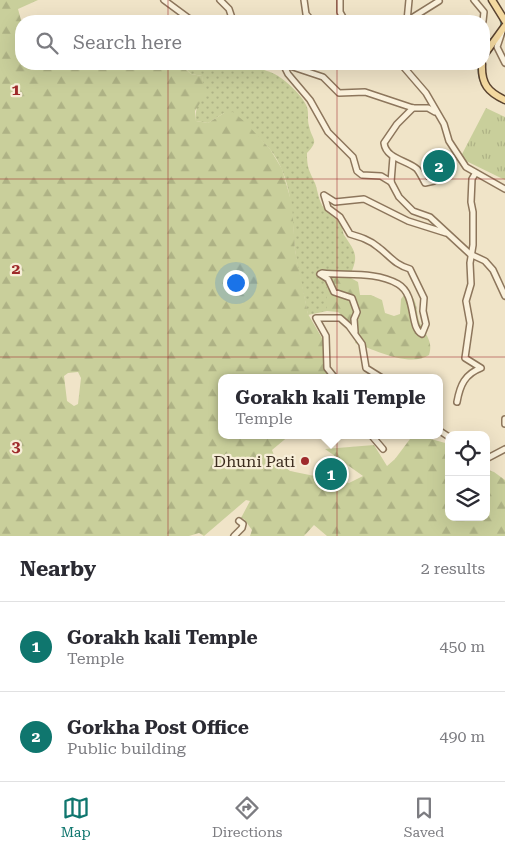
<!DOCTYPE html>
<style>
body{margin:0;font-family:"Roboto Serif",serif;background:#f7f7f7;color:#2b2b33}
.controls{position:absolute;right:15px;bottom:15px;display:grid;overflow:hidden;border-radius:10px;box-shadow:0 5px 20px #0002}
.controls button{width:45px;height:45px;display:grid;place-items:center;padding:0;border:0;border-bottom:1px solid #e1e1e2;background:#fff;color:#2b2b33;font:25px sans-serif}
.you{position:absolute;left:235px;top:282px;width:18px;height:18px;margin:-12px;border:4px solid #fff;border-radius:50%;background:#1a73e8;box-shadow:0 0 0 8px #1a73e833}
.badge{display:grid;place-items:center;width:32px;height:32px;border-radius:50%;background:#0f766e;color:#fff;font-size:16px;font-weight:700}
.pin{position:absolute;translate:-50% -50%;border:2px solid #fff;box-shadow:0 1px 5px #0006}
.popup{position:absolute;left:218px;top:374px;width:225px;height:65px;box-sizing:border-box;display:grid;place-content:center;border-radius:10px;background:#fff;filter:drop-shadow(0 1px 4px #0005);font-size:16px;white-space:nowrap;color:#7c7c81}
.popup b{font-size:19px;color:#2b2b33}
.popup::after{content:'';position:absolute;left:50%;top:100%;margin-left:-10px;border:10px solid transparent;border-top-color:#fff}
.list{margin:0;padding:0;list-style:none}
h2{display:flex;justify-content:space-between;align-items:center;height:65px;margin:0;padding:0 20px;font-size:21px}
h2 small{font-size:16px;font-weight:400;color:#7c7c81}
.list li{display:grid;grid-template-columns:32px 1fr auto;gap:15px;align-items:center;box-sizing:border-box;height:90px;padding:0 20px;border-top:1px solid #e1e1e2}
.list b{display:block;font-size:19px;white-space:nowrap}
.list p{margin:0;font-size:16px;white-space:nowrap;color:#7c7c81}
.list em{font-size:16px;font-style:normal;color:#7c7c81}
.icon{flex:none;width:28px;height:28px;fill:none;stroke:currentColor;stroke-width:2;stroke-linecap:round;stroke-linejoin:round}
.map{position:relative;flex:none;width:505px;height:536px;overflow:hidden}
.search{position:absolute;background:#fff;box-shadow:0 5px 20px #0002;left:15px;right:15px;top:15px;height:55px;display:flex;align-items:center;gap:12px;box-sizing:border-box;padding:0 18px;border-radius:20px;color:#7c7c81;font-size:19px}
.sheet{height:245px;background:#fff}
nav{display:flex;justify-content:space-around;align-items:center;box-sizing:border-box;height:70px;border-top:1px solid #e1e1e2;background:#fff;font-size:14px;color:#7c7c81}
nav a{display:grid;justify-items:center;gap:2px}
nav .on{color:#0f766e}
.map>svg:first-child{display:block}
</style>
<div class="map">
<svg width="505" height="536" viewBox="0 0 505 536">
<defs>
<pattern id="grass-dots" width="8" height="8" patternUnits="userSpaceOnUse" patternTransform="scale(1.25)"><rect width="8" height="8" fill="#c9cf9b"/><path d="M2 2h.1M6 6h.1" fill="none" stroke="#aeb285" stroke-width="1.8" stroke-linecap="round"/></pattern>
<pattern id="forest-firs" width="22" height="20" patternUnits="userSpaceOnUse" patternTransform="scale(1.25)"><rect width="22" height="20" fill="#c9cf9b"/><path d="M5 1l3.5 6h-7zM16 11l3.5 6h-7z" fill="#aeb285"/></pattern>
<pattern id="park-tufts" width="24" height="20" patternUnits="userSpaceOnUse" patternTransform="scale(1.25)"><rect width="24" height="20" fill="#c9cf9b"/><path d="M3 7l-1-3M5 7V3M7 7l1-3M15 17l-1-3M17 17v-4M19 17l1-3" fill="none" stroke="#aeb285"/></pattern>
</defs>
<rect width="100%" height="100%" fill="#f0e4c8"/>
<!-- grass -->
<path fill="url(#grass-dots)" d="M180,64H245C253,69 259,68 267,71C280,74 302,94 307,107C309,113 307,120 309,126C312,141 320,139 307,153C307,168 309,170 315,183C318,191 318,200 324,208C328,215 337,218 341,224C343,227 342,231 344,235C355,252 360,255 349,277L327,275V311L308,315C304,293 298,272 295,250C292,215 293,178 269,148C257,134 239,124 224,113L208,123L196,121C194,105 204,94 202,76L191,74Z"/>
<!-- forest -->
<g fill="url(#forest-firs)" fill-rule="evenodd">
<path d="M0,0H38L18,9L21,20H99L135,16L136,21H21V64L180,65L191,74L202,76L205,95L195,111L196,121L208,123L224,113L233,112L245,122L270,149L282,169L292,204L295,250L308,314L326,345V370L333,378H222V435H290L272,450L275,458L290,471L349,483L363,476L325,449L374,445L387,466L395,459L410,439L427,438L449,444V517H486V469L494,472L505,480V536H327L314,525L304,536H250L252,530L244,519L241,518L250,501L246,500L204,536L199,533L189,536H0ZM78,372L81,378L78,404L74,406L67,401L64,376L68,373Z"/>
<path d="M327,275L349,277L358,282L360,295H371L382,300L385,313L394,316L400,314L401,299L405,294H410C418,302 416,311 419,321C424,333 434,341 429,355C410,368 375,350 355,343L359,332L338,312L327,311Z"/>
</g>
<!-- park -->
<path fill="url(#park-tufts)" d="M486,108L505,117V180L460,158Z"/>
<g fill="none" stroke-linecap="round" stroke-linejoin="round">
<!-- stream -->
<g stroke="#6f938a" stroke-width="1">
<path d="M488,0L493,7"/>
<path d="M500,19L501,27"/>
<path d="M484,46L495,34"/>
<path d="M478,65C477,85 487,96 505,104"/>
</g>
<!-- canal -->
<path stroke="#a9c4bc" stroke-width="3" d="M478,65V64"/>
<defs>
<g id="minor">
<path d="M164,0L191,20L205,21"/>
<path d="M220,0L229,9L233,21"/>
<path d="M304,0L306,14L312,21"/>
<path d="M340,0V12L345,21"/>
<path d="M474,0L484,12L483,21"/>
<path d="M407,21L439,1"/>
<path d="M407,21L409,0"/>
<path d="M502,32L497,47L505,63"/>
<path d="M283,64L288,74L310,100L328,132L353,157L357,171L362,175L381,176L391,182"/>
<path d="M284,64L323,77L339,93L365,92L413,108H428L435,112"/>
<path d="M401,64L426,93L444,124L449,141L466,167L505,189"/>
<path d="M413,108L397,124L384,143C386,159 407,160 417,169C420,173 423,179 425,183L434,181L448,169"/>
<path d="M393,157L391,182L399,197L413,211L430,217L470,254L485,261L493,270L505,296"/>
<path d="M355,332L354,319L357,312L352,298L334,292L328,279L320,274L322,273C346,276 375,271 398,284C417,295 409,328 422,334L426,324L423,311L424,298L410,269C395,265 390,256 378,247C370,240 360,237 350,234L340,217L328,208L324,195L335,202L364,199L408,221L446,233"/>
<path d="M335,378L327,368L326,336L316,318H340L349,326L362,344L366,368L382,378"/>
<path d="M457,402C460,385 465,374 481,368L465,358L470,323L466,301L471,284L470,263L473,245V212L471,202L472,179L475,174"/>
<path d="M505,419V424"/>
<path d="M440,431L449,437"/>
<path d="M371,435L383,449"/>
<path d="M486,459L505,449"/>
<path d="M234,536L242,528L243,524L239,521"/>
</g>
<g id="major">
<path d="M492,0L505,21"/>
<path d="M484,55L505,26"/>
<path d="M482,64C481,84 488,92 505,100"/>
</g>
</defs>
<!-- minor casing -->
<use href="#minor" stroke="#8d765c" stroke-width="8"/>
<!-- major casing -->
<use href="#major" stroke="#5b4430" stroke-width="9"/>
<!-- minor -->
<use href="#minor" stroke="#faf1dc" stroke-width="5"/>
<!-- major -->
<use href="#major" stroke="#f3d9a0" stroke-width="6"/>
</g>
<!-- grid -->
<path fill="none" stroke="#9e2a2b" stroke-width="1" stroke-opacity="0.55" d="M168,0V21M337,0V21M168,64V536M337,64V536M0,179H505M0,357H505"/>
<!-- markers -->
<circle fill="#9e2a2b" stroke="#f7eed8" stroke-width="2" cx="305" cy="461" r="5"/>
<g text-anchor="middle" stroke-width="4.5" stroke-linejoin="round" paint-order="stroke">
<!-- poi labels -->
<g font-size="16" fill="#3d2e20" stroke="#f7eed8" text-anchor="end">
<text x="295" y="467">Dhuni Pati</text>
</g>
</g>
<g font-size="16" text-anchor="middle" font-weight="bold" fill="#9e2a2b" stroke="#f7eed8" stroke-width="4.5" stroke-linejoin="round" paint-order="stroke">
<text x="16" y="95">1</text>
<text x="16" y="274">2</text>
<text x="16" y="452">3</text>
</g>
</svg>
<div class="controls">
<button><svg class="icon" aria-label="locate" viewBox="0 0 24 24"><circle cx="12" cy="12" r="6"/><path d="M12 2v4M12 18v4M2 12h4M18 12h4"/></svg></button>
<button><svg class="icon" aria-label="layers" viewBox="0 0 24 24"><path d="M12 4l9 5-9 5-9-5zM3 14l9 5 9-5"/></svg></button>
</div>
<div class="you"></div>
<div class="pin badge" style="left:331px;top:474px">1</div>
<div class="popup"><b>Gorakh kali Temple</b>Temple</div>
<div class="pin badge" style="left:439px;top:166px">2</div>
<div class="search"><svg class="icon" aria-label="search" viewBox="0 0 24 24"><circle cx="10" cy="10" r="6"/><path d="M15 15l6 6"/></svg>Search here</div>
</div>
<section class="sheet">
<h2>Nearby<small>2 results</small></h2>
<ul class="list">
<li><span class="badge">1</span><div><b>Gorakh kali Temple</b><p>Temple</p></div><em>450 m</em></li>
<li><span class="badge">2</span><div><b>Gorkha Post Office</b><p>Public building</p></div><em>490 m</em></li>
</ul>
</section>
<nav>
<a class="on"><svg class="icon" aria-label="map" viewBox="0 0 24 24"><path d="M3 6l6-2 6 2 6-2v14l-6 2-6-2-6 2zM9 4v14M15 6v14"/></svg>Map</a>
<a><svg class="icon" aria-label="directions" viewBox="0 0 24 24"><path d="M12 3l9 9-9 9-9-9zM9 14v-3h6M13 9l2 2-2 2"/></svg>Directions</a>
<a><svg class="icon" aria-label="saved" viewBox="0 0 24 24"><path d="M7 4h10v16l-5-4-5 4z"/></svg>Saved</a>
</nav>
